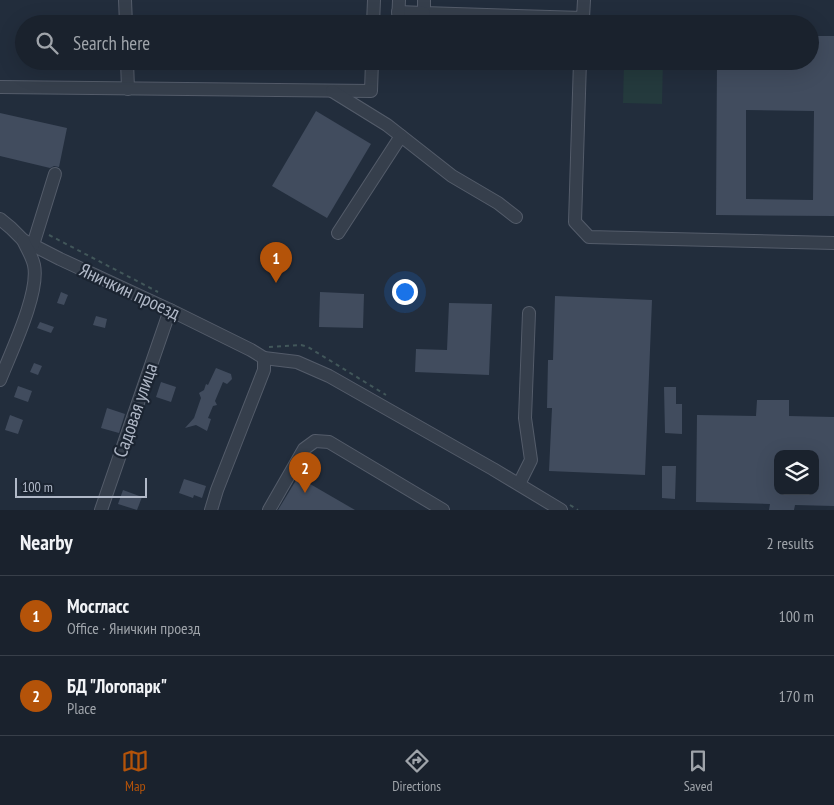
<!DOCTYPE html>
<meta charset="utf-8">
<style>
body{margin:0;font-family:"PT Sans Narrow",sans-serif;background:#232a35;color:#f1f3f6}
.controls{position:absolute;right:15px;bottom:15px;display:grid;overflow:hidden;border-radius:10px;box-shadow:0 5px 20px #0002}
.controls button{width:45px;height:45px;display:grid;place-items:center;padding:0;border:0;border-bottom:1px solid #383f49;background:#1a222d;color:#f1f3f6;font:25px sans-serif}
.scale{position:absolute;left:15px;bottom:12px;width:132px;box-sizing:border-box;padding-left:5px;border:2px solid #b1b9c8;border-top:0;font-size:14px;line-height:18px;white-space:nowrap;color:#b1b9c8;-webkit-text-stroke:4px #1b2431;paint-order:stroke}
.you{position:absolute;left:404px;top:291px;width:18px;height:18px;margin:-12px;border:4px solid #fff;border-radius:50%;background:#1a73e8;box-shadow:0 0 0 8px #1a73e833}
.badge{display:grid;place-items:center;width:32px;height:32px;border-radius:50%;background:#b45309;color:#fff;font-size:16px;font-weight:700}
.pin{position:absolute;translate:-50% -41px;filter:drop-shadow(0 1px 2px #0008)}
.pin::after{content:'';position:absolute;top:26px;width:18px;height:15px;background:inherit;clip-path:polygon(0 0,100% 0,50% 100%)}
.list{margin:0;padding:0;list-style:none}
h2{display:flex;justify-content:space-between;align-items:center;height:65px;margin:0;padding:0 20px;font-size:21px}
h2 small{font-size:16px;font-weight:400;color:#9fa4aa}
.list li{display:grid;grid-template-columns:32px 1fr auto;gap:15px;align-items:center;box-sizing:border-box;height:80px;padding:0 20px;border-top:1px solid #383f49}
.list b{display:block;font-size:19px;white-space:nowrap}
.list p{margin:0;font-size:16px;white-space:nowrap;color:#9fa4aa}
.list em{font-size:16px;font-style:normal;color:#9fa4aa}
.icon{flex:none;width:28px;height:28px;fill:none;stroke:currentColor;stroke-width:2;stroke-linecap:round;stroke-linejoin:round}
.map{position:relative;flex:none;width:834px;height:510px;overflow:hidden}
.search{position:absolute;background:#1a222d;box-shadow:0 5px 20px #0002;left:15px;right:15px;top:15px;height:55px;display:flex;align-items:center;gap:12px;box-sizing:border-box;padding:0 18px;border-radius:28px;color:#9fa4aa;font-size:19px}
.sheet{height:225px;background:#1a222d}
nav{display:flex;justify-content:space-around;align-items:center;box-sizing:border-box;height:70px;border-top:1px solid #383f49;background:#1a222d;font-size:14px;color:#9fa4aa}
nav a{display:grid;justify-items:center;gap:2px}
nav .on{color:#b45309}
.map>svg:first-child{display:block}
</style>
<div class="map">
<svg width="834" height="510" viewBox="0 0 834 510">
<rect width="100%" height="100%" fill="#222d3c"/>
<!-- green -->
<path fill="#243a3d" d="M624,61H663L662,104L623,103Z"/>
<!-- building -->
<g fill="#414c5e" fill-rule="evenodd">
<path d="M810,36H834V216L716,215L717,61H810ZM746,110L814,111L813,200L746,199Z"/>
<path d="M316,111L371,144L327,218L272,186Z"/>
<path d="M0,113L67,128L59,167L54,166L50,168L0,156Z"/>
<path d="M61,292L68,295L64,305L57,303Z"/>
<path d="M320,292L364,294L363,328L319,327Z"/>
<path d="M555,296L652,300L645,475L549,471L552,408H547L548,360H553Z"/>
<path d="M449,303L492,304L489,375L415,372L416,349L447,350Z"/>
<path d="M96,316L107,319L105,328L93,325Z"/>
<path d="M40,322L54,327L51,333L37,328Z"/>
<path d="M34,363L42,366L38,375L30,372Z"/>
<path d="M216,368L231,374L232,379L227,384L223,382L215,401L217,405L213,406L208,418L211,419L207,431L196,425L185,428L194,418L201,398L199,393L204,390L206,384L208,385Z"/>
<path d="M161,382L176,387L171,402L156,397Z"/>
<path d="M18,386L32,391L28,402L14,397Z"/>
<path d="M664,387H676V404H682V434L665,433Z"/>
<path d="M757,400H789V416L834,417V506L795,505L794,510H769L770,504L696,502L697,415L756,416ZM778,454H815V491H778Z"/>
<path d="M107,408L125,414L119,433L101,428Z"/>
<path d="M10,415L23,420L18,434L5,430Z"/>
<path d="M662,466H676L675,499L662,498Z"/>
<path d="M298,477L355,510H278Z"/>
<path d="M184,479L206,486L202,498L194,495L193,498L179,493Z"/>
<path d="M123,490L142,497L137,510L118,504Z"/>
</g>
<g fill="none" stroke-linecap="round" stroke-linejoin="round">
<defs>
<g id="minor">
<path d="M125,0L126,24"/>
<path d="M424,0V13L583,18L584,0"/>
<path d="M398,12L424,13L423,24"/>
<path d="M373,24L374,0"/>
<path d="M398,24L399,0"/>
<path d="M127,61L128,89"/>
<path d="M580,61L575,222L589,237L834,243"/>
<path d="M0,87L371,91L372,61"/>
<path d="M332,91L387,125L452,176L498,203L516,217"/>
<path d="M0,219L11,228L23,240L60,259L170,310L251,350L264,358L297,362L329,376L493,469L561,510"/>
<path d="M338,233L401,136"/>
<path d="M33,245L55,174"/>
<path d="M0,380C11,352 40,293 34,265C32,256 26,247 23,240"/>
<path d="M519,484L531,460L525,418L529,313"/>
<path d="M101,510L170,310"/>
<path d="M211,510L217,490L264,370V358"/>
<path d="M269,510L304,449L315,441L329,442L443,510"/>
</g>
</defs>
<!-- minor casing -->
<use href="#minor" stroke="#545c6a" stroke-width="14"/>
<!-- path -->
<g stroke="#42575a" stroke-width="2" stroke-dasharray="4 4" stroke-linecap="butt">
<path d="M49,235L158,292"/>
<path d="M269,347L301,345L308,347L386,395"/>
<path d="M570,505L578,510"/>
</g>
<!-- minor -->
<use href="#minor" stroke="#363f4c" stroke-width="12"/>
</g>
<g text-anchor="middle" stroke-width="4.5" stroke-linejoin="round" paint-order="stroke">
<!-- street labels -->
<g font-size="19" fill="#b1b9c8" stroke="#1b2431">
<text transform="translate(130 291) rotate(25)" y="7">Яничкин проезд</text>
<text transform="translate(135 410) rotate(-71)" y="7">Садовая улица</text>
</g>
</g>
</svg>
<div class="controls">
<button><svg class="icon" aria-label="layers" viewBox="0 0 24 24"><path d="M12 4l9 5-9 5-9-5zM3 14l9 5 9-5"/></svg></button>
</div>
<div class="scale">100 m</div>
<div class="you"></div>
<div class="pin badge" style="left:276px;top:283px">1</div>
<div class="pin badge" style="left:305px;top:493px">2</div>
<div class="search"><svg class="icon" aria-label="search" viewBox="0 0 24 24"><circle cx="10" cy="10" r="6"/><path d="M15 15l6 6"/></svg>Search here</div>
</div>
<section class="sheet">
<h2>Nearby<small>2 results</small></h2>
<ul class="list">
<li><span class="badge">1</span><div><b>Мосгласс</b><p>Office · Яничкин проезд</p></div><em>100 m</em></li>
<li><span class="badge">2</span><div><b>БД &quot;Логопарк&quot;</b><p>Place</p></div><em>170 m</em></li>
</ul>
</section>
<nav>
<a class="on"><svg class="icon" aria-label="map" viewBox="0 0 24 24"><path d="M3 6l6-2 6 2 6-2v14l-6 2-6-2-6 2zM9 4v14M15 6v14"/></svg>Map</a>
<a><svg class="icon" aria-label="directions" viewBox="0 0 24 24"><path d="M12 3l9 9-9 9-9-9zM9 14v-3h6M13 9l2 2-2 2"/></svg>Directions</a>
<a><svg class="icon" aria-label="saved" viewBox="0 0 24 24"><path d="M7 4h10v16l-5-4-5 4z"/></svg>Saved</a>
</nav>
